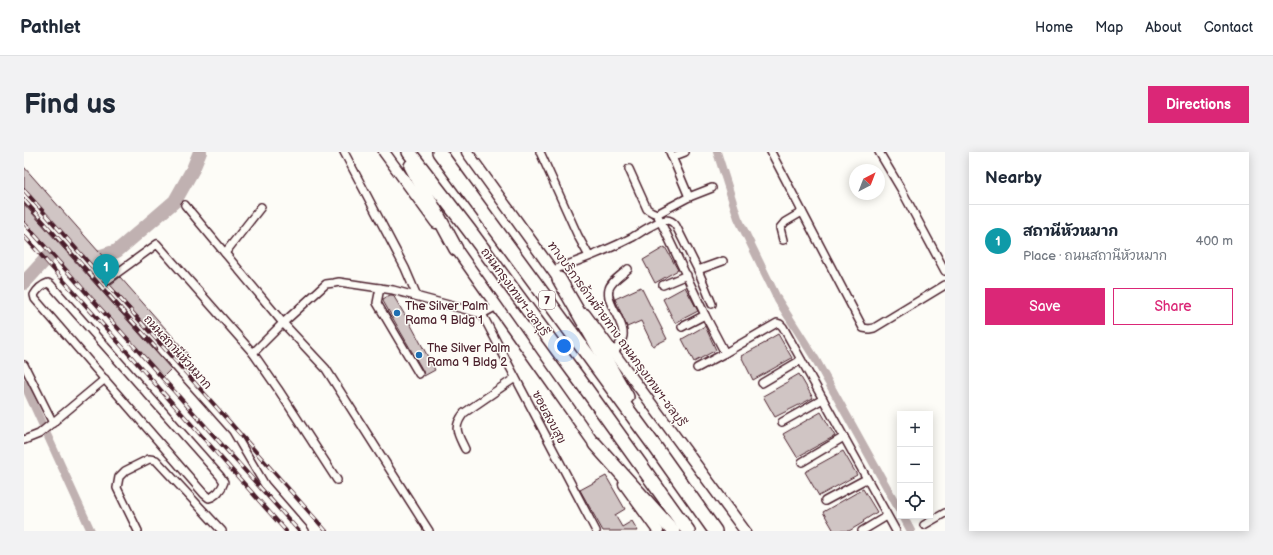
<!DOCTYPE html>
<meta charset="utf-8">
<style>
body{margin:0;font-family:"Balsamiq Sans","Playpen Sans Thai",sans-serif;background:#f2f2f3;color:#1f2937}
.controls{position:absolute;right:12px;bottom:12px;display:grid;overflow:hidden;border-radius:0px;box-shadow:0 2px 10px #0003}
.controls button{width:36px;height:36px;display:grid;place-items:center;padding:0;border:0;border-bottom:1px solid #e0e1e3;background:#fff;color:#1f2937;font:20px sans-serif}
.compass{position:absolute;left:825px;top:12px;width:36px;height:36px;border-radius:50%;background:#fff;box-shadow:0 2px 10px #0003;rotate:42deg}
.you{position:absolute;left:540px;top:194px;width:14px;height:14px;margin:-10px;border:3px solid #fff;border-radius:50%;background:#1a73e8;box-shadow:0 0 0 6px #1a73e833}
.badge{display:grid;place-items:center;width:26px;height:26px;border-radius:50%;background:#db2777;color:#fff;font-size:13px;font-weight:700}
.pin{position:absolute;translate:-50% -33px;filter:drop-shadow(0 1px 2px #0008)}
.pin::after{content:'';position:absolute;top:21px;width:14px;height:12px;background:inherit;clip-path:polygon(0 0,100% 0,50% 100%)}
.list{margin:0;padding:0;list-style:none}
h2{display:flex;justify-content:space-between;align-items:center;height:52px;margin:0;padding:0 16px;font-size:17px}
h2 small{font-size:13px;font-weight:400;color:#747a83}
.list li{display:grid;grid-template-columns:26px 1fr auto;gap:12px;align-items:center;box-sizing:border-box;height:72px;padding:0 16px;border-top:1px solid #e0e1e3}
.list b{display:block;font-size:15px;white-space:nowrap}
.list p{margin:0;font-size:13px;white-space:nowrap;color:#747a83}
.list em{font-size:13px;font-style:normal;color:#747a83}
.actions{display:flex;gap:8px;padding:12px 16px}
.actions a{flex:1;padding:9px 0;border:1px solid #db2777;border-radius:0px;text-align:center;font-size:14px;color:#db2777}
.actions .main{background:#db2777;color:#fff}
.icon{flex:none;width:22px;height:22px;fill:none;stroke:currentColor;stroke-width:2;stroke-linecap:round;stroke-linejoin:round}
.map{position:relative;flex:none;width:921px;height:379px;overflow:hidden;border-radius:0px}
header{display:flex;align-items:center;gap:24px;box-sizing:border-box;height:56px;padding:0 20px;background:#fff;border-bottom:1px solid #e0e1e3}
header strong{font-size:19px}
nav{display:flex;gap:22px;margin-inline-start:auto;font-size:14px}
.intro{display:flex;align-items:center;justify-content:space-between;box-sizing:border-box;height:96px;padding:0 24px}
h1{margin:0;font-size:28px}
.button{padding:10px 18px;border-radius:0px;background:#db2777;color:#fff;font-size:14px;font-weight:700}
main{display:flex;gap:24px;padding:0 24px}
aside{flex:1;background:#fff;border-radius:0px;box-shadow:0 2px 10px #0003}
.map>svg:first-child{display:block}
</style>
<header>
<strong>Pathlet</strong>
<nav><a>Home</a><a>Map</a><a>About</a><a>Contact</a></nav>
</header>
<div class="intro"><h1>Find us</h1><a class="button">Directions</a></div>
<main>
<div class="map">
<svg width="921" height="379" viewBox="0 0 921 379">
<rect width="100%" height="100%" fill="#fdfcf7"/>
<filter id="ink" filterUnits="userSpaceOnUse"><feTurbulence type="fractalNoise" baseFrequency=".025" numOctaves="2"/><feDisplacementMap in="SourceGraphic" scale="8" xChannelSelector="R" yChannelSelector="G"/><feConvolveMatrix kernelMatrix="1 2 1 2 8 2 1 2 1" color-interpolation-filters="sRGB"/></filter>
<g filter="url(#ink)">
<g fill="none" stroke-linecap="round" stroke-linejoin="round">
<!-- canal -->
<g stroke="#c0b1b1" stroke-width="8">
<path d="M693,0L714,66L754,148L792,208L876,359"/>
<path d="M0,232L67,379"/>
<path d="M879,364L887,379"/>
</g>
<!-- river -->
<path stroke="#c0b1b1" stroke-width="14" d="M0,131L41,86L68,107L93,99L151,49L169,17L176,0"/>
</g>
<!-- building -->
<g fill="#d0c5c4" stroke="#4a1f2b">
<path d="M0,15L90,117L79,125L4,41L0,39Z"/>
<path d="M0,52L147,217L139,225L0,69Z"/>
<path d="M641,95L654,118L631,131L619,108Z"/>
<path d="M96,125L164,202L155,211L86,133Z"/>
<path d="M617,135L643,187L629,194L617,169L603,175L591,147Z"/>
<path d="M661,135L674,159L651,171L639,147Z"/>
<path d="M366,143H369L388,175L411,218L400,224L399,219L359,149V147Z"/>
<path d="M681,174L692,198L670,210L658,187Z"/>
<path d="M754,182L768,206L729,228L717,204L743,190L742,189Z"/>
<path d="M775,222L789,246L751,265L739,244L764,230L763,229Z"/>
<path d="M797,260L811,284L773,305L759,282Z"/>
<path d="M819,299L833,323L795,344L781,320Z"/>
<path d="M582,324L601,357L591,363L598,375L608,369L614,379H579L556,338Z"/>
<path d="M839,337L853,360L839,369L840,370L825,379H810L799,360Z"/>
</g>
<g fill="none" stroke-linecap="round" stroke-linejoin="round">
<defs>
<g id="street">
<path d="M320,0L381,116L393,144"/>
<path d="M516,0L554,84L565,104"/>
<path d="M646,0L665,45"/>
<path d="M747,0L839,176L845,177L850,176L921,133"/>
<path d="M855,0L877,37L921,119"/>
<path d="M648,5L661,0"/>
<path d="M605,17L623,57L628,60L633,62L665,45L688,36"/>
<path d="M0,44L209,279L241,333L281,379"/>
<path d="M161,53L259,171L302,217L405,379"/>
<path d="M633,62L681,163L701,201L753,171L756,172L759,175L872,379"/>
<path d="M759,88L756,76L761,70L778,60"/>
<path d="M201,101L237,55"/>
<path d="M529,118C555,109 582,99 607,86C616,81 632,69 642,68C647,68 650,71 652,74L674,118L688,152"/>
<path d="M674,118L699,109"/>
<path d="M24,131L27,133L196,324L200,330C198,337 192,344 185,346L180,342L11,147L10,143C13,138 18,133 24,131Z"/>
<path d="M78,132L133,92L229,201L259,171L302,132L310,131L315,130L369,138L458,162L473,154"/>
<path d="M639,133L663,123"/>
<path d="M356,136L353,151L395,222"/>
<path d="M458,162L572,379"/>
<path d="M658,175L681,163"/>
<path d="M229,201L254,237L313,328"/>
<path d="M590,201C593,196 598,190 599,184C601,170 581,151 585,137C587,129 599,122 604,117"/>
<path d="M0,213L29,271"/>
<path d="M673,216L701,201"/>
<path d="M738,231L777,208"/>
<path d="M758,270L799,247"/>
<path d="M0,288L15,282L81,227"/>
<path d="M441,297C434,282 428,276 440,261L491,226"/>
<path d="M778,310L820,285"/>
<path d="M801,349L842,327"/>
<path d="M900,373L921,361"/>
<path d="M114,379L93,336L95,325L101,319L125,307L132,308L198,379"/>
<path d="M838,379L863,364"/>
</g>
<g id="secondary">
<path d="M360,0L412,71"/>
<path d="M443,0L539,133"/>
<path d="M428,91L574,297"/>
<path d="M561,162L721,379"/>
<path d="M600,332L634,379"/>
</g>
<g id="highway">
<path d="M385,0L445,78L560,234L664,379"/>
<path d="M415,0L632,296L691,379"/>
<path d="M387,14L432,97"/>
<path d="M535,127L603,245"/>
<path d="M571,292L649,379"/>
</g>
</defs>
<!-- street casing -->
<use href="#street" stroke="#4a1f2b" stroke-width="10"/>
<!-- secondary casing -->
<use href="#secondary" stroke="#4a1f2b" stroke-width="13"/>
<!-- highway casing -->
<use href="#highway" stroke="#4a1f2b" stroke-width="16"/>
<!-- street -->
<use href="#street" stroke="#fdfcf7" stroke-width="7"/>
<!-- secondary -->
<use href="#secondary" stroke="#fdfcf7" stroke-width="10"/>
<!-- highway -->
<use href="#highway" stroke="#fdfcf7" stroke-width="13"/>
<defs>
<g id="rail">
<path d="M0,38L302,379"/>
<path d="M0,48L132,196"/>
<path d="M0,71L275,379"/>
<path d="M0,84L262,379"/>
</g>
</defs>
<!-- rail casing -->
<use href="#rail" stroke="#4a1f2b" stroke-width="4"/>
<!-- rail -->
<use href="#rail" stroke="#fdfcf7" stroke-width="2.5" stroke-dasharray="8" stroke-linecap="butt"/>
</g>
</g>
<!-- markers -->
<g fill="#1f6fb2" stroke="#fdfcf7" stroke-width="1.5">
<circle cx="373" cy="161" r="4"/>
<circle cx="395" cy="203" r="4"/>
</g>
<g text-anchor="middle" stroke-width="3" stroke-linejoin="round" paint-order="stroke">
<!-- shield labels -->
<rect fill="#fdfcf7" stroke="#806168" stroke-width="1" x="515" y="139" width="16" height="18" rx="3"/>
<g font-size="11" font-weight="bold" fill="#4a1f2b">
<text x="523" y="152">7</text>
</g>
<!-- street labels -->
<g font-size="12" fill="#4a1f2b" stroke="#fdfcf7">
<text transform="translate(491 140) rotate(54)" y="4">ถนนกรุงเทพฯ-ชลบุรี</text>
<text transform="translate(593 182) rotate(54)" y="4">ทางบริการด้านซ้ายทาง ถนนกรุงเทพฯ-ชลบุรี</text>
<text transform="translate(154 200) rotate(48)" y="4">ถนนสถานีหัวหมาก</text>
<text transform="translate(525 265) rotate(62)" y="4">ซอยสงบสุข</text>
</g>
<!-- poi labels -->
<g font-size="12" fill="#4a1f2b" stroke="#fdfcf7" text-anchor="start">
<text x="381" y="158">The Silver Palm<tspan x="381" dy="14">Rama 9 Bldg 1</tspan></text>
<text x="403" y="200">The Silver Palm<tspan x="403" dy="14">Rama 9 Bldg 2</tspan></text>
</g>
</g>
</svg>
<div class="controls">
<button>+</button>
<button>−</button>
<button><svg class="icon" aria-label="locate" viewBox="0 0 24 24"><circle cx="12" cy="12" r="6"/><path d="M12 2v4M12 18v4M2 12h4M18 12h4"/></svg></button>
</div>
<svg class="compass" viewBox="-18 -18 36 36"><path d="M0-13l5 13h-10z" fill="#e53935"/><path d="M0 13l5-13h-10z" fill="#747a83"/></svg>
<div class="you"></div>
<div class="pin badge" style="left:82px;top:135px;background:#0f9aa8">1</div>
</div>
<aside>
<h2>Nearby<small></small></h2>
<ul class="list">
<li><span class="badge" style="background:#0f9aa8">1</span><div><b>สถานีหัวหมาก</b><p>Place · ถนนสถานีหัวหมาก</p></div><em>400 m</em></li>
</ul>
<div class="actions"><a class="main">Save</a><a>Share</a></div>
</aside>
</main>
